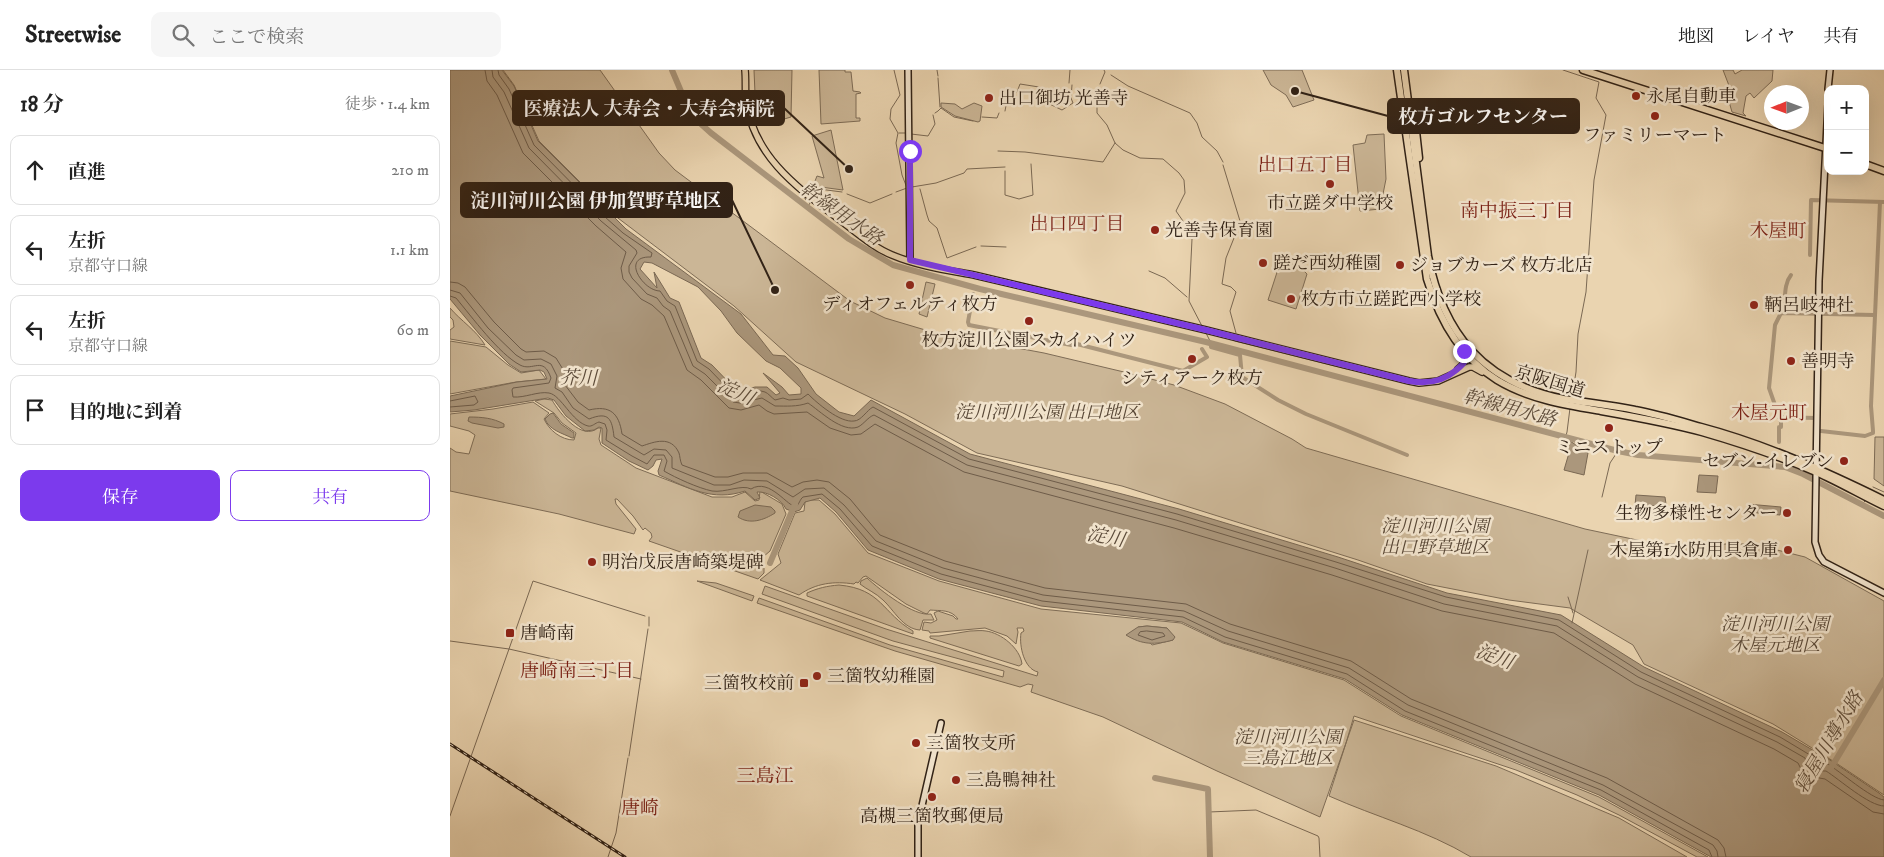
<!DOCTYPE html>
<html lang="ja">
<meta charset="utf-8">
<style>
body{margin:0;font-family:"IM FELL DW Pica","Noto Serif JP",serif;background:#f6f6f6;color:#222}
.controls{position:absolute;right:15px;top:15px;display:grid;overflow:hidden;border-radius:10px;box-shadow:0 5px 20px #0002}
.controls button{width:45px;height:45px;display:grid;place-items:center;padding:0;border:0;border-bottom:1px solid #e0e0e0;background:#fff;color:#222;font:25px sans-serif}
.compass{position:absolute;left:1314px;top:15px;width:45px;height:45px;border-radius:50%;background:#fff;box-shadow:0 5px 20px #0002;rotate:269deg}
.stop{position:absolute;width:15px;height:15px;margin:-11px;border:4px solid #7c3aed;border-radius:50%;background:#fff}
.stop.end{background:#7c3aed;border-color:#fff;box-shadow:0 1px 5px #0008}
.list{margin:0;padding:0;list-style:none}
h2{display:flex;justify-content:space-between;align-items:center;height:65px;margin:0;padding:0 20px;font-size:21px}
h2 small{font-size:16px;font-weight:400;color:#767676}
.list li{display:grid;grid-template-columns:32px 1fr auto;gap:15px;align-items:center;box-sizing:border-box;height:70px;margin:0 10px 10px;padding:0 10px;border:1px solid #e0e0e0;border-radius:10px}
.list b{display:block;font-size:19px;white-space:nowrap}
.list p{margin:0;font-size:16px;white-space:nowrap;color:#767676}
.list em{font-size:16px;font-style:normal;color:#767676}
.actions{display:flex;gap:10px;padding:15px 20px}
.actions a{flex:1;padding:11px 0;border:1px solid #7c3aed;border-radius:10px;text-align:center;font-size:18px;color:#7c3aed}
.actions .main{background:#7c3aed;color:#fff}
.icon{flex:none;width:28px;height:28px;fill:none;stroke:currentColor;stroke-width:2;stroke-linecap:round;stroke-linejoin:round}
.map{position:relative;flex:none;width:1434px;height:787px;overflow:hidden}
header{display:flex;align-items:center;gap:30px;box-sizing:border-box;height:70px;padding:0 25px;background:#fff;border-bottom:1px solid #e0e0e0}
header strong{font-size:24px}
nav{display:flex;gap:28px;margin-inline-start:auto;font-size:18px}
.search{width:350px;height:45px;background:#f6f6f6;display:flex;align-items:center;gap:12px;box-sizing:border-box;padding:0 18px;border-radius:10px;color:#767676;font-size:19px}
main{display:flex}
aside{flex:1;background:#fff}
.map>svg:first-child{display:block}
</style>
<header>
<strong>Streetwise</strong>
<div class="search"><svg class="icon" aria-label="search" viewBox="0 0 24 24"><circle cx="10" cy="10" r="6"/><path d="M15 15l6 6"/></svg>ここで検索</div>
<nav><a>地図</a><a>レイヤ</a><a>共有</a></nav>
</header>
<main>
<aside>
<h2>18 分<small>徒歩 · 1.4 km</small></h2>
<ul class="list">
<li><svg class="icon" aria-label="ahead" viewBox="0 0 24 24"><path d="M12 20V5M6 11l6-6 6 6"/></svg><div><b>直進</b></div><em>210 m</em></li>
<li><svg class="icon" aria-label="left" viewBox="0 0 24 24"><path d="M17 20v-9H6M10 6l-5 5 5 5"/></svg><div><b>左折</b><p>京都守口線</p></div><em>1.1 km</em></li>
<li><svg class="icon" aria-label="left" viewBox="0 0 24 24"><path d="M17 20v-9H6M10 6l-5 5 5 5"/></svg><div><b>左折</b><p>京都守口線</p></div><em>60 m</em></li>
<li><svg class="icon" aria-label="arrive" viewBox="0 0 24 24"><path d="M6 21V4h12l-3 4 3 4H6"/></svg><div><b>目的地に到着</b></div></li>
</ul>
<div class="actions"><a class="main">保存</a><a>共有</a></div>
</aside>
<div class="map">
<svg width="1434" height="787" viewBox="0 0 1434 787">
<rect width="100%" height="100%" fill="#ead4b0"/>
<filter id="stains"><feTurbulence type="fractalNoise" baseFrequency=".004" numOctaves="4"/><feColorMatrix values="0 0 0 0 .2 0 0 0 0 .09 0 0 0 0 .02 0 0 0 .5 -.17"/></filter>
<radialGradient id="worn" r=".72"><stop offset=".6" stop-color="#630" stop-opacity="0"/><stop offset="1" stop-color="#630" stop-opacity=".3"/></radialGradient>
<!-- green -->
<g fill="#cbb696" stroke="#7e6c56" fill-rule="evenodd">
<path d="M53,0H150L209,83L225,100L400,231L435,248L482,262L594,283L674,302L724,315L775,334L842,369L856,378L1135,459L1206,474H1303L1355,487L1434,531V725L1383,691L1323,654L1194,594L1183,575L1120,538L1059,530L977,514L908,490L672,416L527,383L455,344L346,292L284,236L160,142L89,71L64,15Z"/>
<path d="M304,0H342L341,47L317,54L318,51H311L306,47Z"/>
<path d="M369,0H395V2H401L403,21L410,22L411,23L406,24V48H410V51L371,54Z"/>
<path d="M813,0H852L864,30L843,37L836,25L821,15Z"/>
<path d="M1273,0H1283L1285,4L1292,0H1323L1322,11L1304,28L1300,23L1296,26L1293,43L1296,46L1282,42L1278,28L1283,26Z"/>
<path d="M244,21H264L266,23V28L265,30L245,34L239,24Z"/>
<path d="M491,33L505,34L512,39L524,33L532,36L530,51L528,52L505,46L491,37Z"/>
<path d="M381,60L393,120L363,116L367,106L374,108L362,66Z"/>
<path d="M934,64L936,109L930,139L910,141L903,75L915,73L917,65Z"/>
<path d="M831,190L850,197L857,204L846,239L818,230Z"/>
<path d="M476,212L485,214L477,247L469,244Z"/>
<path d="M0,238C11,251 26,260 35,275L0,269V260L4,257L3,250L0,247Z"/>
<path d="M0,271L36,277L58,295L71,303L89,300L96,309L66,312L0,324Z"/>
<path d="M94,329L102,330C110,344 132,371 148,358H151L149,369L151,375L186,398L262,427H282L295,422L305,431L309,430L310,421L332,434L336,444L320,481L313,487V490L310,489L308,494L314,498V503L308,509L199,471L202,467L201,463L195,458L193,460L183,446L167,429H165L166,434L186,459L184,464L109,444L0,421V378L6,382L19,384L25,365L19,361L0,356V344L43,339L83,332L99,343L94,349C99,360 111,370 124,370L126,363L112,353L104,343L85,331Z"/>
<path d="M1425,367H1434V416L1424,409Z"/>
<path d="M358,430H369L385,444L418,483L489,511L591,539L731,553L773,573L894,610L951,646L1149,727L1258,787H1247L1169,745L1127,725L1066,700L904,646L896,673L904,650L1046,696L1169,748L1237,787H1021C976,760 926,747 879,726L896,673L870,747L767,701L653,647L581,622L583,615L578,614L570,617L445,581L307,533L309,528L440,575L553,607L554,601L443,571L312,524L315,516L436,559L587,606L588,602C574,599 569,576 571,563L574,561L573,558H567L568,562L566,574L557,566L535,558L480,563L479,561L472,560L474,552L481,553L487,550L484,543L488,541L503,546L506,549H508C501,539 490,541 480,540L477,544L474,543L456,534L416,506L413,507L408,513L406,512L404,514C384,511 366,513 349,525L310,510L331,493L328,484L345,443L354,441L355,432ZM697,556L717,558L723,570L702,575L688,557Z"/>
<path d="M417,508C430,520 464,547 481,544L484,550H473L470,560C453,559 444,540 433,530C426,523 416,519 410,514L411,511Z"/>
<path d="M247,511L266,513L304,526L302,531Z"/>
<path d="M389,515C432,519 432,543 463,561V564L357,526V523C368,518 377,516 389,515Z"/>
<path d="M520,561C525,561 531,560 536,561C551,563 570,578 572,594L569,596L480,568V566H489Z"/>
</g>
<!-- water -->
<g fill="#ab977c" stroke="#7a6853" fill-rule="evenodd">
<path d="M0,0H52L64,16L88,71L176,159L291,244L323,285L335,286L348,298L366,324L389,342L404,346L421,330L520,384L729,439L888,487L997,523L1111,545L1194,597L1332,662L1366,682L1367,689L1373,691L1368,684L1374,686L1429,723L1434,727V787H1261L1149,725L952,645L895,609L773,572L732,552L591,536L489,509L418,480L386,442L370,428L355,432L350,440L344,442L336,439C332,430 317,421 307,422L310,428L305,430L295,421C262,432 239,418 209,405L208,401L212,389L206,390L203,396L198,400L179,391L152,373V358L149,357L144,360L135,361L116,346L104,330L98,328L24,340L0,342V326L67,312L97,309L94,302L90,300L71,302L59,294L30,265L0,229ZM194,192L202,193L248,217L271,241L287,263L316,291L330,298L351,318V324L339,325L332,317L313,303L330,323L326,325L317,317H305L288,322L262,295L251,288L229,232L220,228L204,202L207,218L190,199Z"/>
<path d="M103,343L111,354L124,363V368H122C112,363 99,360 95,349L100,344Z"/>
<path d="M19,347C32,347 43,348 54,354V357L48,358L22,353L18,351Z"/>
<path d="M1111,368L1120,371L1138,383L1134,405L1114,400L1119,383L1112,377Z"/>
<path d="M1249,405L1268,406L1266,423L1247,422Z"/>
<path d="M1186,425L1215,427L1216,434L1213,436L1185,435Z"/>
<path d="M1297,434L1331,437L1330,445L1298,442L1296,441Z"/>
<path d="M305,435L321,437L325,441V443C314,450 300,455 288,447L290,441Z"/>
<path d="M697,556L717,558L725,567L723,570C705,575 692,575 676,565L688,557Z"/>
</g>
<g fill="none" stroke-linecap="round" stroke-linejoin="round">
<!-- shore -->
<g stroke="#6e5c49" stroke-width="1">
<path d="M35,0L37,11L47,25L73,83L146,156L176,182L171,198L173,209L191,229L202,235L214,246L237,300L251,310L279,338L291,340L309,335L317,341L324,344L357,342L380,358L401,365L411,364L425,354L514,402L724,458L882,505L992,541L1104,563L1185,614L1324,679L1348,693L1352,701L1358,706L1375,709L1423,742L1434,744"/>
<path d="M42,0L43,7L54,22L79,78L151,151L186,180L187,183L179,196V202L182,208L197,224L207,228L213,236L220,241L243,296L255,304L283,332L290,333L312,328L325,336C336,336 347,337 358,333C370,341 392,363 408,357C414,354 418,347 424,345L517,395L726,450L885,498L994,534L1107,556L1188,607L1327,672L1355,688L1357,695L1362,699L1369,701H1376C1389,709 1419,736 1434,736"/>
<path d="M48,0L49,5L59,19L84,75L155,147L173,163L202,183L201,187C170,186 193,221 210,221L217,231L225,236L247,291L259,299L285,326C295,327 305,318 315,322C318,323 322,328 325,330L333,328L339,330L351,329L358,324C367,333 390,353 404,351C411,351 417,340 423,337L519,389L727,444L886,492L996,527L1109,550L1191,602L1330,667L1360,685L1364,693L1370,695L1376,693C1390,701 1421,729 1434,730"/>
<path d="M0,212L8,213L15,217L44,252L71,279L76,282L94,281L106,288L114,301L115,315L128,332L139,340C160,335 169,343 172,364L192,376C204,372 221,365 229,383C230,386 230,391 232,395L265,407H278L293,403H317L342,417L353,412L367,410L379,412L400,429L430,465L495,491L595,518L736,534L780,554L901,591L961,629L1157,708L1268,770L1274,778L1276,787"/>
<path d="M0,220L10,223L38,258L66,285L74,290L91,289L101,294L107,306L105,318L112,322L123,338L139,349C159,341 162,349 164,367L194,385L204,379L216,380L222,387V398L264,415H280L294,410L317,411L343,427L355,419L374,418L394,435L426,471L493,498L593,525L734,541L778,561L899,598L958,635L1153,715L1263,775L1267,781L1268,787"/>
<path d="M0,226L6,228C22,247 49,284 70,295C83,302 93,285 101,308L99,313L63,318L62,320L63,327C75,328 88,321 99,323C111,325 122,352 138,356C142,357 145,353 149,352L155,354L157,360L156,370L182,386L197,394L204,385H214L217,391L214,401C226,408 248,418 262,421C275,423 292,414 301,419C320,407 339,439 346,436C349,435 350,429 353,427L372,424L390,439L422,476L491,504L592,531L733,547L775,567L897,604L955,641L1151,720L1259,780L1262,787"/>
<path d="M0,331L25,326L28,332L24,335L0,337"/>
<path d="M697,561L713,563L715,566L702,570L688,565L690,562Z"/>
</g>
<!-- stream -->
<g stroke="#7a6853" stroke-width="1">
<path d="M444,0L450,25L441,39L440,49L448,63L446,73L452,105L457,118L446,122"/>
<path d="M487,0L488,6"/>
<path d="M1113,0L1149,12L1146,28L1156,45L1144,110L1136,222L1128,264L1126,302L1122,327"/>
<path d="M661,5L678,16L740,43L747,53L752,67L767,81L773,92"/>
<path d="M488,8L490,37"/>
<path d="M619,13L620,0"/>
<path d="M650,14L655,2L654,0"/>
<path d="M647,35V43L657,55L665,73L673,80L690,88L713,89L729,103L734,110L735,123L726,141L733,151L742,169L739,231L753,258"/>
<path d="M555,41L559,20L567,22L570,14L589,17L585,27L612,40L623,33L621,28L622,15"/>
<path d="M485,43L488,41L491,38L504,47L523,51"/>
<path d="M532,47L547,48L549,43"/>
<path d="M449,63H457"/>
<path d="M461,64L478,66L485,54L483,45"/>
<path d="M548,81L575,82L653,92L665,73"/>
<path d="M773,95L790,151"/>
<path d="M555,101V125L569,129L583,125L581,94"/>
<path d="M462,117L486,113L514,103L517,99L555,97"/>
<path d="M361,118L392,122"/>
<path d="M470,119L477,145L479,151L487,158L497,188L526,177"/>
<path d="M397,124L420,133L442,124"/>
<path d="M355,127V129L360,133L357,138"/>
<path d="M793,154L802,161"/>
<path d="M531,176L556,177"/>
<path d="M699,201L715,208L737,227"/>
<path d="M524,218V217"/>
<path d="M756,263L761,273"/>
<path d="M786,263L780,241L786,222L781,217L772,214L776,188L790,153"/>
<path d="M785,271L897,299"/>
<path d="M1115,369L1117,362L1120,338"/>
<path d="M1423,417L1434,422"/>
<path d="M1152,427L1160,393L1168,381"/>
<path d="M1412,434L1415,431"/>
<path d="M1118,527L1123,543"/>
<path d="M199,547V556"/>
<path d="M1122,553L1138,480"/>
<path d="M0,571L59,579L191,609"/>
<path d="M179,686L198,559"/>
<path d="M759,742L806,740L868,766L869,768L870,787"/>
<path d="M0,746L83,511L195,546"/>
<path d="M158,787L166,763L178,688"/>
</g>
<!-- canal -->
<g stroke="#ab977c" stroke-width="4">
<path d="M1360,185L1361,130L1434,132"/>
<path d="M523,224L518,252L519,255L621,275L627,274L733,301L757,287L752,279"/>
<path d="M1333,243C1336,230 1333,215 1341,205"/>
<path d="M761,273V277L790,285L792,307L828,330L856,344L957,385"/>
<path d="M1329,347L1365,348V353"/>
<path d="M1371,361L1415,366L1423,363V361L1421,336L1430,132"/>
<path d="M1329,372V357H1331V352L1319,318L1325,255L1331,243L1424,245"/>
</g>
<!-- river -->
<g stroke="#ab977c" stroke-width="6">
<path d="M222,0L241,45L261,63L399,169L443,195L530,219L756,272L1168,381L1188,385L1335,397L1353,404L1434,446"/>
<path d="M320,493L345,434"/>
<path d="M1381,698L1434,610"/>
<path d="M705,708L758,719L760,787"/>
</g>
<defs>
<g id="secondary">
<path d="M458,0L460,190"/>
<path d="M1378,19L1380,0"/>
<path d="M1378,34L1369,211L1365,472L1369,485L1374,492L1434,523"/>
<path d="M468,787V753L491,653"/>
</g>
<g id="primary">
<path d="M295,0C296,10 295,20 296,30C303,85 345,116 386,147C404,160 422,177 442,185C468,196 497,200 524,205L756,260L959,311L969,313L988,311L1019,297H1023L1032,302"/>
<path d="M1008,299C1015,294 1016,290 1014,282"/>
</g>
<g id="highway">
<path d="M947,0L977,209C989,249 1010,287 1047,310C1078,329 1116,335 1151,341C1185,347 1219,353 1252,362C1290,373 1329,386 1366,402C1389,412 1411,425 1434,436"/>
<path d="M954,0L978,186C993,264 1034,313 1114,329C1138,333 1162,335 1185,340C1207,344 1230,351 1251,357C1315,374 1375,401 1434,430"/>
<path d="M1133,0L1378,79"/>
<path d="M964,43L969,88"/>
<path d="M1415,94L1434,101"/>
</g>
</defs>
<!-- secondary casing -->
<use href="#secondary" stroke="#312216" stroke-width="8"/>
<!-- primary casing -->
<use href="#primary" stroke="#312216" stroke-width="8"/>
<!-- highway casing -->
<use href="#highway" stroke="#312216" stroke-width="9"/>
<!-- secondary -->
<use href="#secondary" stroke="#f1e3cc" stroke-width="5"/>
<!-- primary -->
<use href="#primary" stroke="#ead4b0" stroke-width="5.5"/>
<!-- highway -->
<use href="#highway" stroke="#ead4b0" stroke-width="6"/>
<defs>
<path id="rail" d="M0,674L175,787"/>
</defs>
<!-- rail casing -->
<use href="#rail" stroke="#312216" stroke-width="3"/>
<!-- rail -->
<use href="#rail" stroke="#f1e3cc" stroke-width="1" stroke-dasharray="4" stroke-linecap="butt"/>
</g>
<g fill="none" stroke-linecap="round" stroke-linejoin="round">
<!-- route -->
<path stroke="#7c3aed" stroke-width="6" d="M460,81V190L756,260L959,311C976,314 992,312 1005,301C1013,294 1017,293 1014,281"/>
</g>
<!-- markers -->
<g fill="#8f2418" stroke="#f1e3cc" stroke-width="2">
<circle cx="1186" cy="26" r="5"/>
<circle cx="539" cy="28" r="5"/>
<circle cx="1205" cy="46" r="5"/>
<circle cx="880" cy="114" r="5"/>
<circle cx="705" cy="160" r="5"/>
<circle cx="813" cy="193" r="5"/>
<circle cx="950" cy="195" r="5"/>
<circle cx="460" cy="215" r="5"/>
<circle cx="841" cy="229" r="5"/>
<circle cx="1304" cy="235" r="5"/>
<circle cx="579" cy="251" r="5"/>
<circle cx="742" cy="289" r="5"/>
<circle cx="1341" cy="291" r="5"/>
<circle cx="1159" cy="358" r="5"/>
<circle cx="1394" cy="391" r="5"/>
<circle cx="1337" cy="443" r="5"/>
<circle cx="1338" cy="480" r="5"/>
<circle cx="142" cy="492" r="5"/>
<rect x="55" y="558" width="10" height="10" rx="2.5"/>
<circle cx="367" cy="606" r="5"/>
<rect x="349" y="608" width="10" height="10" rx="2.5"/>
<circle cx="466" cy="673" r="5"/>
<circle cx="506" cy="710" r="5"/>
<circle cx="482" cy="727" r="5"/>
</g>
<g text-anchor="middle" stroke-width="5" stroke-linejoin="round" paint-order="stroke">
<!-- poi labels -->
<g font-size="18" fill="#312216" stroke="#f1e3cc" text-anchor="start">
<text x="1196" y="32">永尾自動車</text>
<text x="549" y="34">出口御坊 光善寺</text>
<text x="1205" y="71" text-anchor="middle">ファミリーマート</text>
<text x="880" y="139" text-anchor="middle">市立蹉ダ中学校</text>
<text x="715" y="166">光善寺保育園</text>
<text x="823" y="199">蹉だ西幼稚園</text>
<text x="960" y="201">ジョブカーズ 枚方北店</text>
<text x="851" y="235">枚方市立蹉跎西小学校</text>
<text x="460" y="240" text-anchor="middle">ディオフェルティ枚方</text>
<text x="1314" y="241">鞆呂岐神社</text>
<text x="579" y="276" text-anchor="middle">枚方淀川公園スカイハイツ</text>
<text x="1351" y="297">善明寺</text>
<text x="742" y="314" text-anchor="middle">シティアーク枚方</text>
<text x="1159" y="383" text-anchor="middle">ミニストップ</text>
<text x="1384" y="397" text-anchor="end">セブン-イレブン</text>
<text x="1327" y="449" text-anchor="end">生物多様性センター</text>
<text x="1328" y="486" text-anchor="end">木屋第1水防用具倉庫</text>
<text x="152" y="498">明治戊辰唐崎築堤碑</text>
<text x="70" y="569">唐崎南</text>
<text x="377" y="612">三箇牧幼稚園</text>
<text x="344" y="619" text-anchor="end">三箇牧校前</text>
<text x="476" y="679">三箇牧支所</text>
<text x="516" y="716">三島鴨神社</text>
<text x="482" y="752" text-anchor="middle">高槻三箇牧郵便局</text>
</g>
<!-- street labels -->
<g font-size="18" fill="#312216" stroke="#f1e3cc">
<text transform="translate(1100 311) rotate(17)" y="6">京阪国道</text>
</g>
<!-- park labels -->
<g font-size="18" font-style="italic" fill="#584736" stroke="#f1e3cc">
<text x="597" y="348">淀川河川公園 出口地区</text>
<text x="985" y="462">淀川河川公園<tspan x="985" dy="21">出口野草地区</tspan></text>
<text x="1325" y="560">淀川河川公園<tspan x="1325" dy="21">木屋元地区</tspan></text>
<text x="838" y="673">淀川河川公園<tspan x="838" dy="21">三島江地区</tspan></text>
</g>
<!-- neighbourhood labels -->
<g font-size="19" fill="#7a1f14" stroke="#f1e3cc">
<text x="855" y="101">出口五丁目</text>
<text x="1067" y="147">南中振三丁目</text>
<text x="627" y="160">出口四丁目</text>
<text x="1328" y="167">木屋町</text>
<text x="1319" y="349">木屋元町</text>
<text x="127" y="607">唐崎南三丁目</text>
<text x="315" y="712">三島江</text>
<text x="190" y="744">唐崎</text>
</g>
<!-- water labels -->
<g font-size="19" font-style="italic" fill="#5c4b3a" stroke="#f1e3cc">
<text transform="translate(392 143) rotate(35)" y="7">幹線用水路</text>
<text transform="translate(128 307) rotate(1)" y="7">芥川</text>
<text transform="translate(286 321) rotate(24)" y="7">淀川</text>
<text transform="translate(1060 337) rotate(15)" y="7">幹線用水路</text>
<text transform="translate(656 466) rotate(11)" y="7">淀川</text>
<text transform="translate(1045 586) rotate(20)" y="7">淀川</text>
<text transform="translate(1378 672) rotate(-59)" y="7">寝屋川導水路</text>
</g>
</g>
<!-- callouts -->
<path fill="none" stroke="#312216" stroke-width="2" d="M399 99L334 38M845 21L938 46M325 220L282 130"/>
<g fill="#312216" stroke="#f1e3cc" stroke-width="2">
<circle cx="399" cy="99" r="5"/>
<circle cx="845" cy="21" r="5"/>
<circle cx="325" cy="220" r="5"/>
</g>
<g fill="#312216" stroke="#312216" stroke-width="2">
<rect x="63" y="21" width="271" height="34" rx="5"/>
<rect x="938" y="29" width="191" height="34" rx="5"/>
<rect x="11" y="113" width="271" height="34" rx="5"/>
</g>
<g font-size="19" text-anchor="middle" font-weight="bold" fill="#fff">
<text x="199" y="45">医療法人 大寿会・大寿会病院</text>
<text x="1033" y="53">枚方ゴルフセンター</text>
<text x="146" y="137">淀川河川公園 伊加賀野草地区</text>
</g>
<rect width="100%" height="100%" filter="url(#stains)"/>
<rect width="100%" height="100%" fill="url(#worn)"/>
</svg>
<div class="controls">
<button>+</button>
<button>−</button>
</div>
<svg class="compass" viewBox="-18 -18 36 36"><path d="M0-13l5 13h-10z" fill="#e53935"/><path d="M0 13l5-13h-10z" fill="#767676"/></svg>
<div class="stop" style="left:460px;top:81px"></div>
<div class="stop end" style="left:1014px;top:281px"></div>
</div>
</main>
